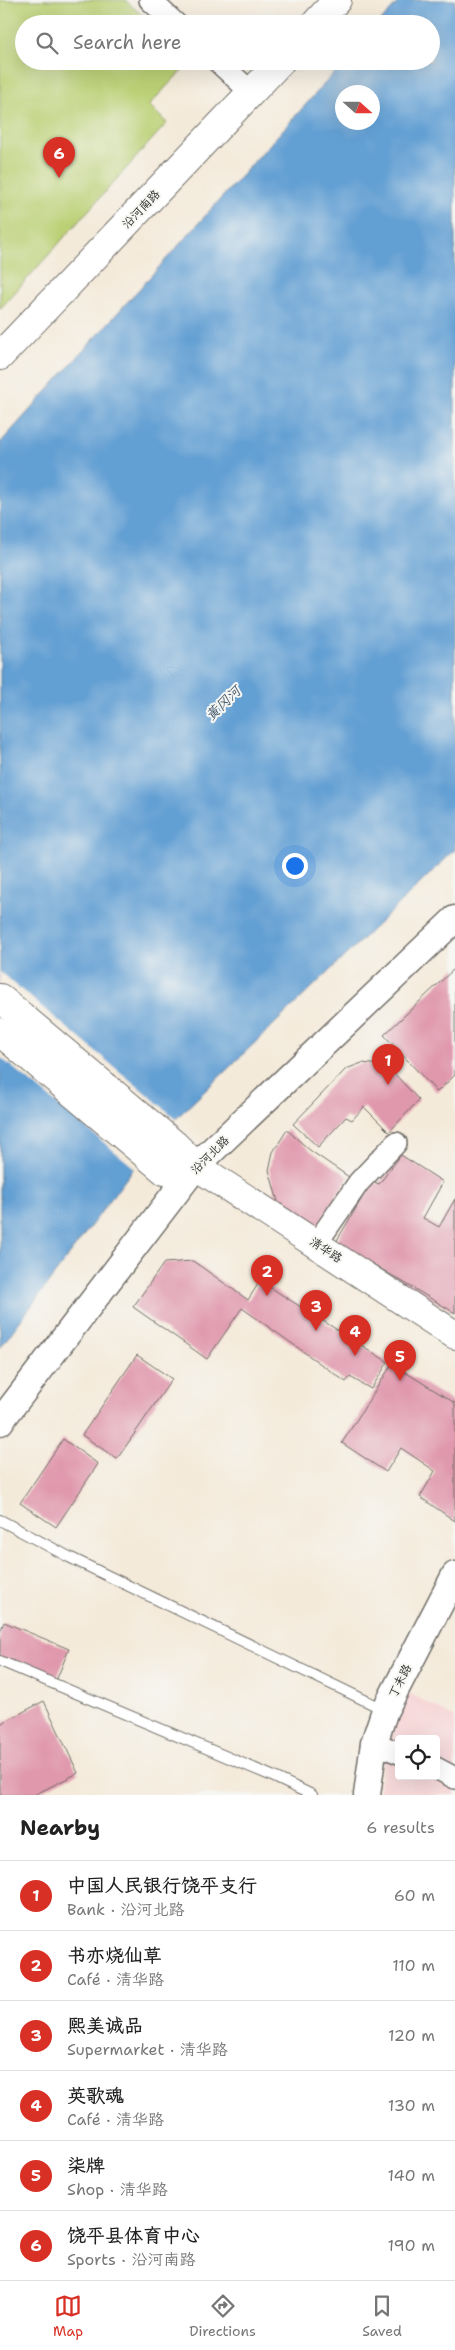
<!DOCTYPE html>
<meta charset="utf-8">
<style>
body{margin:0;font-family:"Shantell Sans","LXGW WenKai TC",sans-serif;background:#f2f2f2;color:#222}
.controls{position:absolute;right:15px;bottom:15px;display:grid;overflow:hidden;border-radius:5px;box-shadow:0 5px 20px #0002}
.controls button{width:45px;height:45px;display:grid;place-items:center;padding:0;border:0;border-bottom:1px solid #e0e0e0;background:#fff;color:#222;font:25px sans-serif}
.compass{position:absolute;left:335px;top:85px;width:45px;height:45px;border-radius:50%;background:#fff;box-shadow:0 5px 20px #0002;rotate:111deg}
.you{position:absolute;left:294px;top:865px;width:18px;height:18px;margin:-12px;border:4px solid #fff;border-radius:50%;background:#1a73e8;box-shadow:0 0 0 8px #1a73e833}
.badge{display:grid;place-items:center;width:32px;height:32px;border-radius:50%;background:#d93025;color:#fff;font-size:16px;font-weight:700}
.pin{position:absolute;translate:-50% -41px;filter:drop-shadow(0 1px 2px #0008)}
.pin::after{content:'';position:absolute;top:26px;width:18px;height:15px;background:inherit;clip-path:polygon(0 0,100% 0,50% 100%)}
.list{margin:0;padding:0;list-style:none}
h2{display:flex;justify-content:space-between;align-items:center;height:65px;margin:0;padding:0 20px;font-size:21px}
h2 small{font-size:16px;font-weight:400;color:#767676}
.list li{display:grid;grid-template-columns:32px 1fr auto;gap:15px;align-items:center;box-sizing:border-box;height:70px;padding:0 20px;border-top:1px solid #e0e0e0}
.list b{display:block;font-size:19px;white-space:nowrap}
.list p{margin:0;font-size:16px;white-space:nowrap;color:#767676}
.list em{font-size:16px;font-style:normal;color:#767676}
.icon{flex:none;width:28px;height:28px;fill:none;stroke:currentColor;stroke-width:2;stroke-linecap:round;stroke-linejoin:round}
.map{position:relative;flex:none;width:455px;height:1795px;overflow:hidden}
.search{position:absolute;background:#fff;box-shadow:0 5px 20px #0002;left:15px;right:15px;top:15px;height:55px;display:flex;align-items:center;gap:12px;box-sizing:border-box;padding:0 18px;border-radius:28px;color:#767676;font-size:19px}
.sheet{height:485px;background:#fff}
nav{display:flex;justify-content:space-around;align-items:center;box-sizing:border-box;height:70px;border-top:1px solid #e0e0e0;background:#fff;font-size:14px;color:#767676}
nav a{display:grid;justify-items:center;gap:2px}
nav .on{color:#d93025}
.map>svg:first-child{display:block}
</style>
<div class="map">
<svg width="455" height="1795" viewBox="0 0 455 1795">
<rect width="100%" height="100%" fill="#f6f6f2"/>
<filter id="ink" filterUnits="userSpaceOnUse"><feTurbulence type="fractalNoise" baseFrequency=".02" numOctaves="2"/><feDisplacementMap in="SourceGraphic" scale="10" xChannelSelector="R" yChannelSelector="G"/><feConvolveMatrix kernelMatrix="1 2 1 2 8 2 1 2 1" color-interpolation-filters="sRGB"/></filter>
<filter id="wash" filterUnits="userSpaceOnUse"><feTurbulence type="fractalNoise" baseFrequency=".0096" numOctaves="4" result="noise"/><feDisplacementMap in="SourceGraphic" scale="20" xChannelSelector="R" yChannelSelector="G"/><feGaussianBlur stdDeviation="1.12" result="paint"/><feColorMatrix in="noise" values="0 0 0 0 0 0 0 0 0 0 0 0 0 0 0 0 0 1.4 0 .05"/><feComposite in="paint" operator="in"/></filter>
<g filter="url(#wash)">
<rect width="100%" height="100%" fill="#f4eada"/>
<!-- built -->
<path fill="#f7cfd1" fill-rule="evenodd" d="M407,1692L455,1718V1795H378L386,1739ZM399,1739H436V1776H399Z"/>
<!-- green -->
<path fill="#bbd074" stroke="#737e50" d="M0,0H125L152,24H24V61H191L149,105L167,123L0,309Z"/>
<!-- water -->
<path fill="#629fd3" stroke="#46657f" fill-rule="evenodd" d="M400,0H455V850L157,1137L0,1348V443L345,61H431V24H378ZM342,92H372V122H342Z"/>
<!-- pier -->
<path fill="#f4eada" d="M0,972L178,1120L159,1139L136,1169L0,1057Z"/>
<g id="blocks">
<!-- building -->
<g fill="#e098ad">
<path d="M455,968V1075L437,1092L384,1035Z"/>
<path d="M362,1063L381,1065L392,1071L419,1100L389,1132L364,1107L352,1120L346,1117L318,1147L293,1124L346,1069Z"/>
<path d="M287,1130L311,1151L349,1177L316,1228L278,1202L269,1170L273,1152Z"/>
<path d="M401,1155L443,1182L423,1218L439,1227L455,1199V1313L336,1242L372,1181L379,1184Z"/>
<path d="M193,1261L248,1300L260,1281L388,1362L371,1389L350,1377L346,1382L242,1308L207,1359L133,1307L164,1263Z"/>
<path d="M137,1355L172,1379L117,1459L82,1435Z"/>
<path d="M392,1364L455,1403V1521L420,1497L435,1471L401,1448L386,1472L342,1443Z"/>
<path d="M63,1439L98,1464L56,1527L20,1503Z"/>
<path d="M4,1622L69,1649L56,1681L0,1658V1632Z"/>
<path d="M44,1701L78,1773L34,1795H0V1724Z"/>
</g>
</g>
</g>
<g filter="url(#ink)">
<use href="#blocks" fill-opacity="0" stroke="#716e68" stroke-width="1"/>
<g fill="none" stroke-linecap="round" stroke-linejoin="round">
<defs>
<g id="service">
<path d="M0,1520L69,1557L385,1710"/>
<path d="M0,1661L272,1776L312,1795"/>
</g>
<g id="minor">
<path d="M150,0L176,24"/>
<path d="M217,61L252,93"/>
<path d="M316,1244L359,1182L396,1143"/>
<path d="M374,1743L399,1753"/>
<path d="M436,1768L455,1778"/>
</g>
<g id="tertiary">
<path d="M0,1422L196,1166L455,919"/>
<path d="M367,1795L374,1743L385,1710L455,1575"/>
</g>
<g id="secondary">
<path d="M315,24L337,0"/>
<path d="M0,356L281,61"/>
</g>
<g id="primary">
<path d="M0,998L175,1145L196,1166L455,1335"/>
<path d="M0,1032L165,1171L196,1166"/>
</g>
</defs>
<!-- service casing -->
<use href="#service" stroke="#716e68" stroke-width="12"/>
<!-- minor casing -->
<use href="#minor" stroke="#716e68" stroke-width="24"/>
<!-- tertiary casing -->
<use href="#tertiary" stroke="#716e68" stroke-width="29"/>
<!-- secondary casing -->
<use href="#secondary" stroke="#716e68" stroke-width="30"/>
<!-- primary casing -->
<use href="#primary" stroke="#716e68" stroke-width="30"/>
<!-- service -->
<use href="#service" stroke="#fff" stroke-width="10"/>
<!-- minor -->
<use href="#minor" stroke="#fff" stroke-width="21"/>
<!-- tertiary -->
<use href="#tertiary" stroke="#fff" stroke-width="26"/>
<!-- secondary -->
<use href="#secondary" stroke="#fff" stroke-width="28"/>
<!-- primary -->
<use href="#primary" stroke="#fff" stroke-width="28"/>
</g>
</g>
<g text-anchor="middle" stroke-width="4" stroke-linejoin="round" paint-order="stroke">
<!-- street labels -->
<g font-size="12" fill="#2b2b2b" stroke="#f6f6f2">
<text transform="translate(141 209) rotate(-46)" y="4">沿河南路</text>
<text transform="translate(210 1155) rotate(-45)" y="4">沿河北路</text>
<text transform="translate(326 1250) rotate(33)" y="4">清华路</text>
<text transform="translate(400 1681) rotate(-63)" y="4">丁未路</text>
</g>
<!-- water labels -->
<g font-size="14" font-style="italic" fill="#41596e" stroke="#f6f6f2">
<text transform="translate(223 703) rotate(-44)" y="5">黄冈河</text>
</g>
</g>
</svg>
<div class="controls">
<button><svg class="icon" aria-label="locate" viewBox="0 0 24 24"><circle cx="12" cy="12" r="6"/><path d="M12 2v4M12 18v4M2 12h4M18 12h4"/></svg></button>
</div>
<svg class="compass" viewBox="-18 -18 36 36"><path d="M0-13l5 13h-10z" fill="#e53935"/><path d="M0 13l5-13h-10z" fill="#767676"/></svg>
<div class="you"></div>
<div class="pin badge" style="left:388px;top:1085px">1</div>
<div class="pin badge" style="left:267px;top:1296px">2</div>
<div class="pin badge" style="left:316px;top:1331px">3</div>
<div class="pin badge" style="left:355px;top:1356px">4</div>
<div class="pin badge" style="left:400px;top:1381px">5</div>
<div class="pin badge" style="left:59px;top:178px">6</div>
<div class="search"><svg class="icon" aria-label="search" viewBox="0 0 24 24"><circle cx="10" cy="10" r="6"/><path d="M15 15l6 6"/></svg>Search here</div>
</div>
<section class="sheet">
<h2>Nearby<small>6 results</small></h2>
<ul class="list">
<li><span class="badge">1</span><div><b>中国人民银行饶平支行</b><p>Bank · 沿河北路</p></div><em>60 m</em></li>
<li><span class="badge">2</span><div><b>书亦烧仙草</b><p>Café · 清华路</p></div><em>110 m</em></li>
<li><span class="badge">3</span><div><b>熙美诚品</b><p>Supermarket · 清华路</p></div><em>120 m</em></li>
<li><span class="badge">4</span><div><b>英歌魂</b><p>Café · 清华路</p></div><em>130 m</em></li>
<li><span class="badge">5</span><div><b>柒牌</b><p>Shop · 清华路</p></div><em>140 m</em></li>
<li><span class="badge">6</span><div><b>饶平县体育中心</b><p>Sports · 沿河南路</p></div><em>190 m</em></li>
</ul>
</section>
<nav>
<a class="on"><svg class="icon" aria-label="map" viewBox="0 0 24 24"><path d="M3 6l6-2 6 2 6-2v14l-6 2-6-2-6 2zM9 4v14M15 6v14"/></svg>Map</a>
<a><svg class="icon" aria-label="directions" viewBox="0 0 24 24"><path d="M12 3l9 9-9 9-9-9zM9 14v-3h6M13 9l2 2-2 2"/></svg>Directions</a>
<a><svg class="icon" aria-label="saved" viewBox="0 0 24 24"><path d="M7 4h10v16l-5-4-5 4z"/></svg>Saved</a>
</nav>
